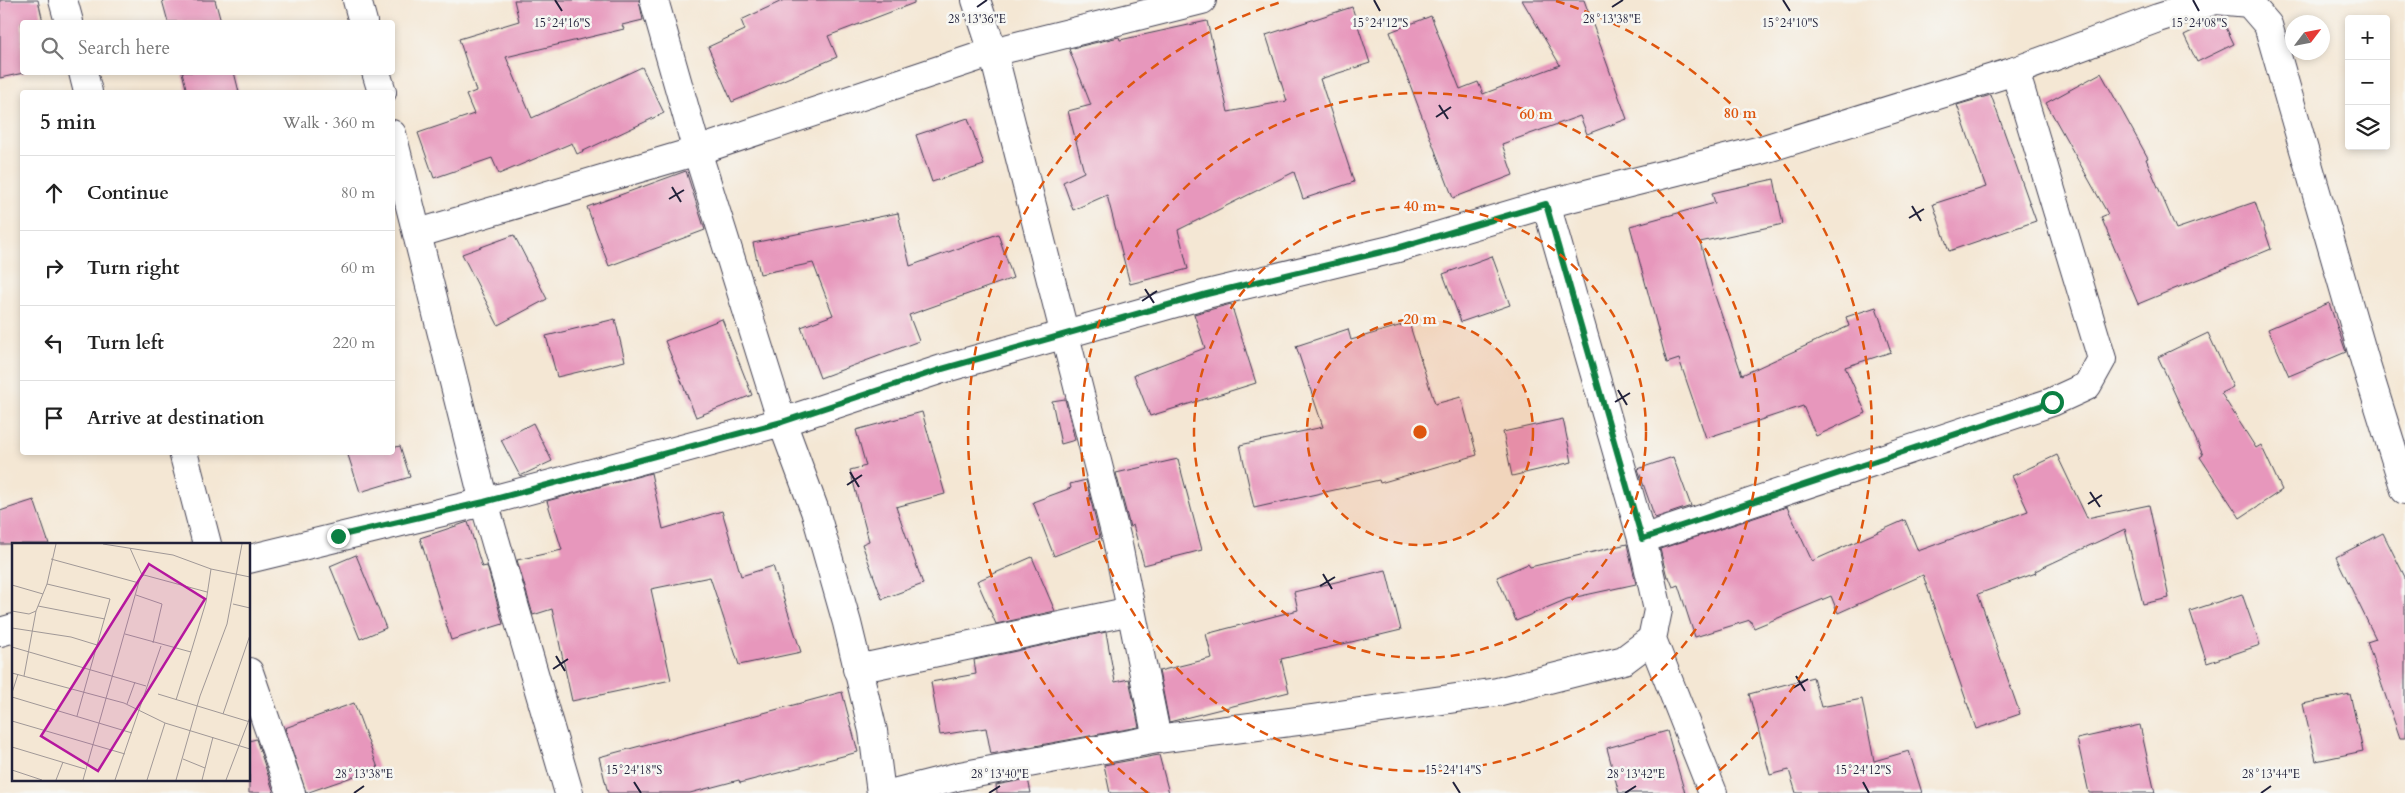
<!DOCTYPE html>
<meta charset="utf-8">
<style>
body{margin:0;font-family:Cardo,serif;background:#f2f2f2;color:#222}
.controls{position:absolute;right:15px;top:15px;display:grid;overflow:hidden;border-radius:5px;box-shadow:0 2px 8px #0003}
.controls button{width:45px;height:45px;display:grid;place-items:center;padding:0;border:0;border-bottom:1px solid #e0e0e0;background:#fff;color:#222;font:25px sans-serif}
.compass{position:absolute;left:2285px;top:15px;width:45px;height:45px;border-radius:50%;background:#fff;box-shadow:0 2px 8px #0003;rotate:58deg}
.stop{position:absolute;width:15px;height:15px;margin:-11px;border:4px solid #0b8043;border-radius:50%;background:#fff}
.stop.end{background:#0b8043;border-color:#fff;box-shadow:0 1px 5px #0008}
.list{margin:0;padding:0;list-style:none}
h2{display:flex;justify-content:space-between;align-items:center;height:65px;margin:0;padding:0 20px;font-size:21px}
h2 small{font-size:16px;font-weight:400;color:#767676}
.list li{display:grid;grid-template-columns:32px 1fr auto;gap:15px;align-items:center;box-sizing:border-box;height:75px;padding:0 20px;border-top:1px solid #e0e0e0}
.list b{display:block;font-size:19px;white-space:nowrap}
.list em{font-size:16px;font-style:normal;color:#767676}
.icon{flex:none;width:28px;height:28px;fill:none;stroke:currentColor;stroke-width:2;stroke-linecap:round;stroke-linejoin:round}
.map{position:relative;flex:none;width:2405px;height:793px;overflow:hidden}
.search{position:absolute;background:#fff;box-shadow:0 2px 8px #0003;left:20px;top:20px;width:375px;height:55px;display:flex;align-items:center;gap:12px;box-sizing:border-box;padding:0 18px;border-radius:5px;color:#767676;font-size:19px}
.panel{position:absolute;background:#fff;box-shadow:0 2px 8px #0003;left:20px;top:90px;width:375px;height:365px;border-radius:5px}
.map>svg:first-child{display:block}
</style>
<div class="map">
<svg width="2405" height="793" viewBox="0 0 2405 793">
<rect width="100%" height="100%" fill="#f6f6f2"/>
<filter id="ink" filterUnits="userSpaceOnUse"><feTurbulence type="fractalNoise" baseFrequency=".02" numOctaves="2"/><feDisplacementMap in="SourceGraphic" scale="10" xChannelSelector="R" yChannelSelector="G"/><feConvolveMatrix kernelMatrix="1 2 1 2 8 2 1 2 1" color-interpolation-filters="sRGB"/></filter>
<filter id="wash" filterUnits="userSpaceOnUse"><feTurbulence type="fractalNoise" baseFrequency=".0096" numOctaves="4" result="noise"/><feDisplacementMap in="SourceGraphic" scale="20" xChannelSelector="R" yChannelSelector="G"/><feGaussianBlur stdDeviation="1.12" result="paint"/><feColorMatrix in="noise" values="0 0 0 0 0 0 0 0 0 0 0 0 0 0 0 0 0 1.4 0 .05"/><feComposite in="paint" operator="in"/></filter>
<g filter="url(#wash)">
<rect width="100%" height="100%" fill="#f4e7d4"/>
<g id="blocks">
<!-- building -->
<g fill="#e797bc">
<path d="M0,0H38L43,22H22V72H28L0,78Z"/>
<path d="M162,0H215L221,22H168Z"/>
<path d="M514,0H639L643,20L622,25L624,29L506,57L532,118L642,67L664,113L577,154L572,143L499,174L492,158L434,178L418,133L474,114L466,95L476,91L459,39L519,21Z"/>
<path d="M784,0H914V3L828,36L837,57L732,102L708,47L745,30L741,20Z"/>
<path d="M1522,0H1584L1627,119L1587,134L1580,116L1502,144L1513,175L1453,198L1390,32L1431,16L1460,89L1478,82L1483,94L1560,65Z"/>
<path d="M1352,7L1370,63L1320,79L1354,182L1303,199L1294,172L1178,230L1188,269L1130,284L1107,195L1073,210L1063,182L1084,172L1068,111L1091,105L1069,49L1119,37L1120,40L1207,21L1228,112L1287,101L1266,35Z"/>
<path d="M2221,17L2234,44L2197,62L2184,35Z"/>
<path d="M182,72H234L239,92H187Z"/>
<path d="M2101,73L2148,158L2146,159L2176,229L2255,202L2271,249L2138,304L2101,217L2108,214L2046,103Z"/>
<path d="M1991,95L2036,221L1949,251L1933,204L1986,187L1957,105Z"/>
<path d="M968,118L984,165L932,182L916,135Z"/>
<path d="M686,171L705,230L609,266L587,207Z"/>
<path d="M1774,179L1783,224L1700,242L1712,287L1742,375L1849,326L1846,317L1876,307L1891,352L1845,367L1866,413L1816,436L1803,406L1706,438L1679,359L1667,363L1630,226L1715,203L1712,193Z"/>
<path d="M898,213L910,266L998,234L1013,278L909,315L919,341L820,378L801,327L833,315L813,263L760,274L753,243Z"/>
<path d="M514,235L547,299L498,325L462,254Z"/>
<path d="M1492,256L1510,305L1461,322L1443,274Z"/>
<path d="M2329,303L2346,352L2289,376L2268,329Z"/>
<path d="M1231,304L1256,383L1150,416L1134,375L1205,348L1194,314Z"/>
<path d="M615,319L625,361L557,377L546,336Z"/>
<path d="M722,319L752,395L696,417L665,341Z"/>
<path d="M1409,323L1435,404L1461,397L1477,455L1380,483L1379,480L1254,508L1240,445L1323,427L1296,346L1348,329L1351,340Z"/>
<path d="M2208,333L2233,387L2221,393L2256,448L2261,445L2282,490L2240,518L2200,457L2203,455L2158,357Z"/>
<path d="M1065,399L1075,440L1061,444L1052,401Z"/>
<path d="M922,412L945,494L896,507L923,584L882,599L862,544L869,541L850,470L866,466L856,430Z"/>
<path d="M1563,419L1572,462L1512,476L1503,432Z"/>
<path d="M533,423L552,461L520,476L501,440Z"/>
<path d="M400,446L410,477L360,492L347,452H392V448Z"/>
<path d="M2057,455L2087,518L2149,505L2169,598L2143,604L2125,529L2035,571L2036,573L1978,594L2020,714L1976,729L1923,575L1838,613L1831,596L1754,628L1750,620L1695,637L1678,585L1673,587L1669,577H1667L1660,549L1787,507L1812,561L1905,520L1918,551L2028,511L2012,476Z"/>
<path d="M1673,457L1691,506L1655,518L1638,469Z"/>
<path d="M1178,459L1202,550L1144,565L1133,525L1130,527L1116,473Z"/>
<path d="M651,473L663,529L722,511L741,576L773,566L801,652L739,665L710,577L651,589L671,680L572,701L552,609L533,615L517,560L562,550L547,501Z"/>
<path d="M1086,480L1100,538L1054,556L1033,502L1071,488L1070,484Z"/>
<path d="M34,500L49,544H0V511Z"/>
<path d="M468,522L482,567L487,566L503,624L451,640L420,538Z"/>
<path d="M2383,533L2405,577V738H2400L2367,642L2376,639L2336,557Z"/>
<path d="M1627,544L1636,584L1567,599L1516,621L1497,577L1528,564L1530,567Z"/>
<path d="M356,555L386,628L360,639L330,566Z"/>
<path d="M1032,557L1055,611L996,624L977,581Z"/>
<path d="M1386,570L1401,630L1281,659L1289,692L1169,722L1159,671L1212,658L1206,634L1298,610L1294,592Z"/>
<path d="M2242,594L2260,645L2207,663L2190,611Z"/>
<path d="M1106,632L1115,682L1129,679L1139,727L991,754L986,728L940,735L931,682L976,674L974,660Z"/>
<path d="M1813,677L1821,707L1862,699L1874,761L1909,751L1922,793H1796L1789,770L1770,775L1749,694Z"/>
<path d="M842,692L858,752L740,783L739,780L690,793H608L599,757Z"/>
<path d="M2350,694L2363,751L2316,761L2303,704Z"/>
<path d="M354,703L378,768L306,793L285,728Z"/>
<path d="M2140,725L2155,793H2089L2077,739Z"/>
<path d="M1667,731L1685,793H1619L1607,748Z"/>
<path d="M256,739L274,793H249V741Z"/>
<path d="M1159,755L1169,793H1110L1104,765Z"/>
<path d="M1028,779L1031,793H997L996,785Z"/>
</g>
</g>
</g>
<g filter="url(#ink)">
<use href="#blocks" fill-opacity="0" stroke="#424052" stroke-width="1"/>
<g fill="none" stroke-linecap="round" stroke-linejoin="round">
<defs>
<g id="minor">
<path d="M63,0L69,22"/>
<path d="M357,0L363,22"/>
<path d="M654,0L697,151L782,422L815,511L847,623L873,731L881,793"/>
<path d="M976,0L993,52L1117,540L1157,739"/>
<path d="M83,72L88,92"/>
<path d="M376,72L382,92"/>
<path d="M392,134L484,502L569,793"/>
<path d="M1546,204L1642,539L1658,610L1652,639L1713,793"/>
<path d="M419,233L697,151L993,52L1202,0"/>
<path d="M183,452L207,544"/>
<path d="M1642,539L2052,402L2087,386L2102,359L2015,71"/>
<path d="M249,559L484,502L782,422L942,369L1207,294L1394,249L1546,204L1761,150L2015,71L2158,18L2216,0L2249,3L2268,25L2366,365L2405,490"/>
<path d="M0,632L14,628"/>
<path d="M857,669L1131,611"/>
<path d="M249,672L291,793"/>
<path d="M893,793L960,776L1157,739L1313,719L1497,692L1624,660L1652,639"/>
</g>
</defs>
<!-- minor casing -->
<use href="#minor" stroke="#424052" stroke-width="30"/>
<!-- minor -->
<use href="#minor" stroke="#fff" stroke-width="28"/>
</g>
</g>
<g fill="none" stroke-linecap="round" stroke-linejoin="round" filter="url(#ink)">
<!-- route -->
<path stroke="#0b8043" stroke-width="6" d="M338,536L484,502L782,422L942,369L1207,294L1394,249L1546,204L1642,539L2052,402"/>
</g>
<!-- ticks -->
<path fill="none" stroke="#22223b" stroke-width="2" d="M555,0L562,11M1374,0L1380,11M1783,0L1790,11M2193,0L2199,11M977,7L987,0M1612,7L1623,0M1439,105L1448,119M1436,117L1451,107M672,187L681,202M669,199L684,190M1912,206L1921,221M1909,218L1924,209M1145,289L1154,303M1142,301L1157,291M1618,390L1627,405M1615,402L1630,393M850,472L859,487M847,485L862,475M2090,492L2100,507M2088,504L2102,495M1323,574L1332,589M1320,586L1335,577M556,656L565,671M553,669L568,659M1796,676L1805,691M1793,688L1808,679M634,782L641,793M1453,782L1460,793M1863,782L1869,793M354,793L364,786M989,793L1000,786M1625,793L1636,786M2261,793L2271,786"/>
<!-- distance rings -->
<circle cx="1420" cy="432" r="113" fill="#de560e" fill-opacity=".12"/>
<g fill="none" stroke="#de560e" stroke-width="2.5" stroke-dasharray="9 6">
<circle cx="1420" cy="432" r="113"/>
<circle cx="1420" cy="432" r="226"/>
<circle cx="1420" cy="432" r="339"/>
<path d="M1148 793A452 452 0 0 1 1284 1M1556 1A452 452 0 0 1 1692 793"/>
</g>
<!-- overview -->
<g transform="translate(12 543)">
<rect width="238" height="238" fill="#f4e7d4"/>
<path fill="none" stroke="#a09897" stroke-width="1" d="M91,1L161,12L199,26L238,34M118,5L130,32M39,16L127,40M35,41L98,56L65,173M0,42L31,51M124,52L150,61L141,100M221,61L238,65M26,63L93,76M0,68L17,71L24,68M0,85L59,94L85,102M113,91L179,109L164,157M0,104L134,143M179,109L194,59L199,26M0,130L112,160L153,180L238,206M12,133L24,68L35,41L44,1M0,150L6,131M146,151L238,179M0,154L120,190M115,161L123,139M211,171L238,92M0,178L113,211M0,204L73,226M171,216L193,225M0,227L30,237M44,237L51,219M71,237L128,35L132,32L195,49M103,237L149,103M135,237L153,180M164,237L188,153L215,81L230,1M190,237L201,194M214,237L238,174"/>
<path fill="#b5179e" fill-opacity="0.15" stroke="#b5179e" stroke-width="2.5" d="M137,21L193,56L86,228L29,193Z"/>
<rect width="238" height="238" fill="none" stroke="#22223b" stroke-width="2.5"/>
</g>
<g font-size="12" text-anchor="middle" fill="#22223b" stroke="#f6f6f2" stroke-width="5" stroke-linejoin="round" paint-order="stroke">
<text x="977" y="23">28°13'36"E</text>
<text x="1612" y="23">28°13'38"E</text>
<text x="562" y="27">15°24'16"S</text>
<text x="1380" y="27">15°24'12"S</text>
<text x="1790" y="27">15°24'10"S</text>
<text x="2199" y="27">15°24'08"S</text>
<text x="634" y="774">15°24'18"S</text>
<text x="1453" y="774">15°24'14"S</text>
<text x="1863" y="774">15°24'12"S</text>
<text x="364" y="778">28°13'38"E</text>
<text x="1000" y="778">28°13'40"E</text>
<text x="1636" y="778">28°13'42"E</text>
<text x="2271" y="778">28°13'44"E</text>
</g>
<circle cx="1420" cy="432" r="8" fill="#de560e" stroke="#f6f6f2" stroke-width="2.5"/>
<g font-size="15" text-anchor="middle" font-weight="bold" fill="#de560e" stroke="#f6f6f2" stroke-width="5" stroke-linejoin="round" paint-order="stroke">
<text x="1740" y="118">80 m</text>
<text x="1536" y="119">60 m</text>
<text x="1420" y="211">40 m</text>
<text x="1420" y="324">20 m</text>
</g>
</svg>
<div class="controls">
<button>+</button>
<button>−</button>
<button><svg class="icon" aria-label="layers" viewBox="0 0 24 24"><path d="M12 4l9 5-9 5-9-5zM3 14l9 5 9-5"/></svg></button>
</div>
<svg class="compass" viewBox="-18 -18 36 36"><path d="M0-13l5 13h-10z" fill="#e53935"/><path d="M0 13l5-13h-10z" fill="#767676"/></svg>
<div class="stop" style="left:2052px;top:402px"></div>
<div class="stop end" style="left:338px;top:536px"></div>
<div class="search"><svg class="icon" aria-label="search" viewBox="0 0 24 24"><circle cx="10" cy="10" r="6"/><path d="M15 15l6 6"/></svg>Search here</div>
<section class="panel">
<h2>5 min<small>Walk · 360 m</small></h2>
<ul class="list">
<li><svg class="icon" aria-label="ahead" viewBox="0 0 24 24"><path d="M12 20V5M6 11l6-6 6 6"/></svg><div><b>Continue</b></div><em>80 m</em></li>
<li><svg class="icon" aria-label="right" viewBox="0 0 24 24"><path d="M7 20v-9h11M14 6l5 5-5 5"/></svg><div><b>Turn right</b></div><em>60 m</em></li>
<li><svg class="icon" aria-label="left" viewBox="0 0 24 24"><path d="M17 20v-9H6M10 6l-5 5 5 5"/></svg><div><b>Turn left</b></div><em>220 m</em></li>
<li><svg class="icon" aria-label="arrive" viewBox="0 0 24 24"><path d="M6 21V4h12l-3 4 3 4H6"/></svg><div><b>Arrive at destination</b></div></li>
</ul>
</section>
</div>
